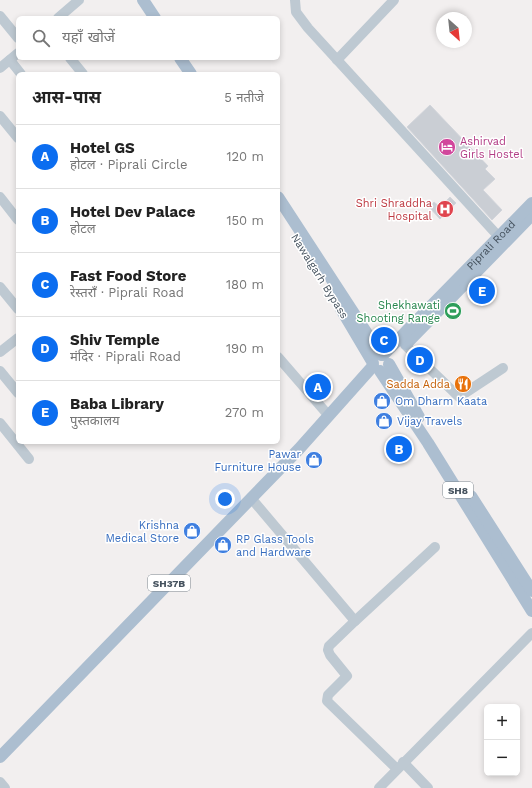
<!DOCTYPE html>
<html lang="hi">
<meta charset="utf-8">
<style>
body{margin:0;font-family:"Work Sans","Noto Sans Devanagari",sans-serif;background:#f6f6f6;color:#222}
.controls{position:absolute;right:12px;bottom:12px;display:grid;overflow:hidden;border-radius:6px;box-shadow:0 2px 6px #0003}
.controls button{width:36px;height:36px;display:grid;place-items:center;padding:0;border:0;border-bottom:1px solid #e0e0e0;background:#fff;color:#222;font:20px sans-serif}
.compass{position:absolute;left:436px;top:12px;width:36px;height:36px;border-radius:50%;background:#fff;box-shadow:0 2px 6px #0003;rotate:153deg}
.you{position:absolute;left:225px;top:499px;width:14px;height:14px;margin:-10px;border:3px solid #fff;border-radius:50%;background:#1a73e8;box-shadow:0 0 0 6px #1a73e833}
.badge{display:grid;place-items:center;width:26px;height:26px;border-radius:50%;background:#0b6df0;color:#fff;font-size:13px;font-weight:700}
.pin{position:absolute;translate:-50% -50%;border:2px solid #fff;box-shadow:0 1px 4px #0006}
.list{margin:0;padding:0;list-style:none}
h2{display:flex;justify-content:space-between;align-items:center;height:52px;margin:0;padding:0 16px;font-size:17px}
h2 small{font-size:13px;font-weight:400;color:#767676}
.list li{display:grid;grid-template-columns:26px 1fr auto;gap:12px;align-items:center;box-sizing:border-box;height:64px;padding:0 16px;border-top:1px solid #e0e0e0}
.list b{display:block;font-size:15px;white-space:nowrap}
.list p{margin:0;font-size:13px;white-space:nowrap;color:#767676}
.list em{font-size:13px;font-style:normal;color:#767676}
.icon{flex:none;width:22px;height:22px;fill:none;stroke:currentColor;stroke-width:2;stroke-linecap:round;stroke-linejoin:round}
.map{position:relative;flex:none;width:532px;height:788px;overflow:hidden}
.search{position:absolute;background:#fff;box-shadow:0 2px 6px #0003;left:16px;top:16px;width:264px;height:44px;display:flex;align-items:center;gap:10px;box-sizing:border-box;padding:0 14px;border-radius:6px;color:#767676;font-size:15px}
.panel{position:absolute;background:#fff;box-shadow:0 2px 6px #0003;left:16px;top:72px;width:264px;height:372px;border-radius:6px}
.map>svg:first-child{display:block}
</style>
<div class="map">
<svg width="532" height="788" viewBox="0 0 532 788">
<rect width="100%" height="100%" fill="#f2efef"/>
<!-- building -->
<g fill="#caced4" stroke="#d2d5db">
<path d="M430,105L488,166L485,169L495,179L483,190L502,210L492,220L407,127Z"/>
<path d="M450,197L456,203L440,219L429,207L434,202L440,207Z"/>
</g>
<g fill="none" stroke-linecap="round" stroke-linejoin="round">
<!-- minor -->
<g stroke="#bec9d2" stroke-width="10">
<path d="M295,0L296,12L308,28L499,237"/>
<path d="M0,16L18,38"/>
<path d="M58,18L79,0"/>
<path d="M70,58L83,74"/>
<path d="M10,60L21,74"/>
<path d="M337,60L394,0"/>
<path d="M0,68L18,53"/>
<path d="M0,116L18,138"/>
<path d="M0,197L18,220"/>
<path d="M0,287L18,309"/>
<path d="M405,345L459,397L503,368"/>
<path d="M0,352L18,338"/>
<path d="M278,357L329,416"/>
<path d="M0,371L18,393"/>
<path d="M0,423L29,459"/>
<path d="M251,498L355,621L329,646L328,650L330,655L347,676L328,695L327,701L397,769"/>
<path d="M355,621L435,547"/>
<path d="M403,762L428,788"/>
<path d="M0,782L5,788"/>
<path d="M379,788L532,633"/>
</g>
<!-- major -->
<g stroke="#acbed0" stroke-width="12">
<path d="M143,0L155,18"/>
<path d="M180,58L191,74"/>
<path d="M278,197L381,355"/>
<path d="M341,309L373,363"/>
<path d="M406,344L532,215"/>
<path id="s1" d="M383,355L532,203"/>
<path d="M389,364L419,417"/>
<path d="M380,371L428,443L532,611"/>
<path d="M471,496L532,591"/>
<path d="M0,757L299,449L373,366"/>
</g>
</g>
<!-- icons -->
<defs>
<symbol id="hotel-disc" viewBox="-11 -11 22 22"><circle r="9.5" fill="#d1479c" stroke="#fff"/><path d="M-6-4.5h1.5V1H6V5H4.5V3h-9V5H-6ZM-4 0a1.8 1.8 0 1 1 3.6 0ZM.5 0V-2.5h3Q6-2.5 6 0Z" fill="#fff"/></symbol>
<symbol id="hospital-disc" viewBox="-11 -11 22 22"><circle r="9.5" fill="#e0444e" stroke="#fff"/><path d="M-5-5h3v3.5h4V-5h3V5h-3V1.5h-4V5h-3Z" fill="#fff"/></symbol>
<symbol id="stadium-disc" viewBox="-11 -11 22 22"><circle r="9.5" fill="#2e9e5b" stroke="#fff"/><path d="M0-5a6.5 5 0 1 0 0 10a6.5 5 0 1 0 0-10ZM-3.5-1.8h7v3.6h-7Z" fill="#fff"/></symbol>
<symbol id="restaurant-disc" viewBox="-11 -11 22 22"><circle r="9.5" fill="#e8710a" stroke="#fff"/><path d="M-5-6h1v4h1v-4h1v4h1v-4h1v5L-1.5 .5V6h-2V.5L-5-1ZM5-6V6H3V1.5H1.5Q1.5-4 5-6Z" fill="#fff"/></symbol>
<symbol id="shop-disc" viewBox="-11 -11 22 22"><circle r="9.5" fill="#3f7fe0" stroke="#fff"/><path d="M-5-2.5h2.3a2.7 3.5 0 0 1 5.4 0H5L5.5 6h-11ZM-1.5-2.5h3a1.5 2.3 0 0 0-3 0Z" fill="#fff"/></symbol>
</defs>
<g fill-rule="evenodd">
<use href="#hotel-disc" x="437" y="137" width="20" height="20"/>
<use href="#hospital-disc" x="435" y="199" width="20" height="20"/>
<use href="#stadium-disc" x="443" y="301" width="20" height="20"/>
<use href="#restaurant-disc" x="453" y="374" width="20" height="20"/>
<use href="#shop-disc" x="372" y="391" width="20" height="20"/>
<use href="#shop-disc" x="374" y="411" width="20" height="20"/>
<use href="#shop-disc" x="304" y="450" width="20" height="20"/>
<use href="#shop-disc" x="182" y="521" width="20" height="20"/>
<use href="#shop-disc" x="213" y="535" width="20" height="20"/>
</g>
<g text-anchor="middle" stroke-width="3" stroke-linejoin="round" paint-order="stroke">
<!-- shield labels -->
<g fill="#fff" stroke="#7d868e" stroke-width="1">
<rect x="443" y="482" width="30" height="16" rx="3"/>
<rect x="148" y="575" width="42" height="16" rx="3"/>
</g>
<g font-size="10" font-weight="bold" fill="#45525e">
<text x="458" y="494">SH8</text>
<text x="169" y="587">SH37B</text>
</g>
<!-- hotel labels -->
<g font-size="11" fill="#b23c85" stroke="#fff" text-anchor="start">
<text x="460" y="145">Ashirvad<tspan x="460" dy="13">Girls Hostel</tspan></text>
</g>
<!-- health labels -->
<g font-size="11" fill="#be3a42" stroke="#fff" text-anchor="end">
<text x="432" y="207">Shri Shraddha<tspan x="432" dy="13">Hospital</tspan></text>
</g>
<!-- street labels -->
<g font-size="11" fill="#45525e" stroke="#fff">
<text dy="4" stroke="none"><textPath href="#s1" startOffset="154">Piprali Road</textPath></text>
<text transform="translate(320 276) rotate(58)" y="4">Nawalgarh Bypass</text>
</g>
<!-- leisure labels -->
<g font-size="11" fill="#27864d" stroke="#fff" text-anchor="end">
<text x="440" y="309">Shekhawati<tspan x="440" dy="13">Shooting Range</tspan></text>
</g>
<!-- food labels -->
<g font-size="11" fill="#c56008" stroke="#fff" text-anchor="end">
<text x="450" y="388">Sadda Adda</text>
</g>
<!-- shop labels -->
<g font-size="11" fill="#366cbe" stroke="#fff" text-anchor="start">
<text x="395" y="405">Om Dharm Kaata</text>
<text x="397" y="425">Vijay Travels</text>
<text x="301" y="458" text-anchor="end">Pawar<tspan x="301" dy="13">Furniture House</tspan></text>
<text x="179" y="529" text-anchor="end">Krishna<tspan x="179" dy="13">Medical Store</tspan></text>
<text x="236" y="543">RP Glass Tools<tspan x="236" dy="13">and Hardware</tspan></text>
</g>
</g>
</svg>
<div class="controls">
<button>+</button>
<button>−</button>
</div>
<svg class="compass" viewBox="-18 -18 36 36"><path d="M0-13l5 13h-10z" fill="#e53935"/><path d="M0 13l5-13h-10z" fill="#767676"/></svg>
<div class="you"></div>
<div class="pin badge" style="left:318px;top:387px">A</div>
<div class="pin badge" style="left:399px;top:449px">B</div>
<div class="pin badge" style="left:384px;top:340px">C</div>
<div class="pin badge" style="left:420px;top:360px">D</div>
<div class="pin badge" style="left:482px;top:291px">E</div>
<div class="search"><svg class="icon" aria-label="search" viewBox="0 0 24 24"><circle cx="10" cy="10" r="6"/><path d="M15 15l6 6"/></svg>यहाँ खोजें</div>
<section class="panel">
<h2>आस-पास<small>5 नतीजे</small></h2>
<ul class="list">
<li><span class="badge">A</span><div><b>Hotel GS</b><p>होटल · Piprali Circle</p></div><em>120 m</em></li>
<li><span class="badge">B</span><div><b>Hotel Dev Palace</b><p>होटल</p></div><em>150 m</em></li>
<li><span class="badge">C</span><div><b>Fast Food Store</b><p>रेस्तराँ · Piprali Road</p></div><em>180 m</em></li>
<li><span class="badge">D</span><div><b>Shiv Temple</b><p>मंदिर · Piprali Road</p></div><em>190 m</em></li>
<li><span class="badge">E</span><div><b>Baba Library</b><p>पुस्तकालय</p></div><em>270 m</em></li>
</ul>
</section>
</div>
